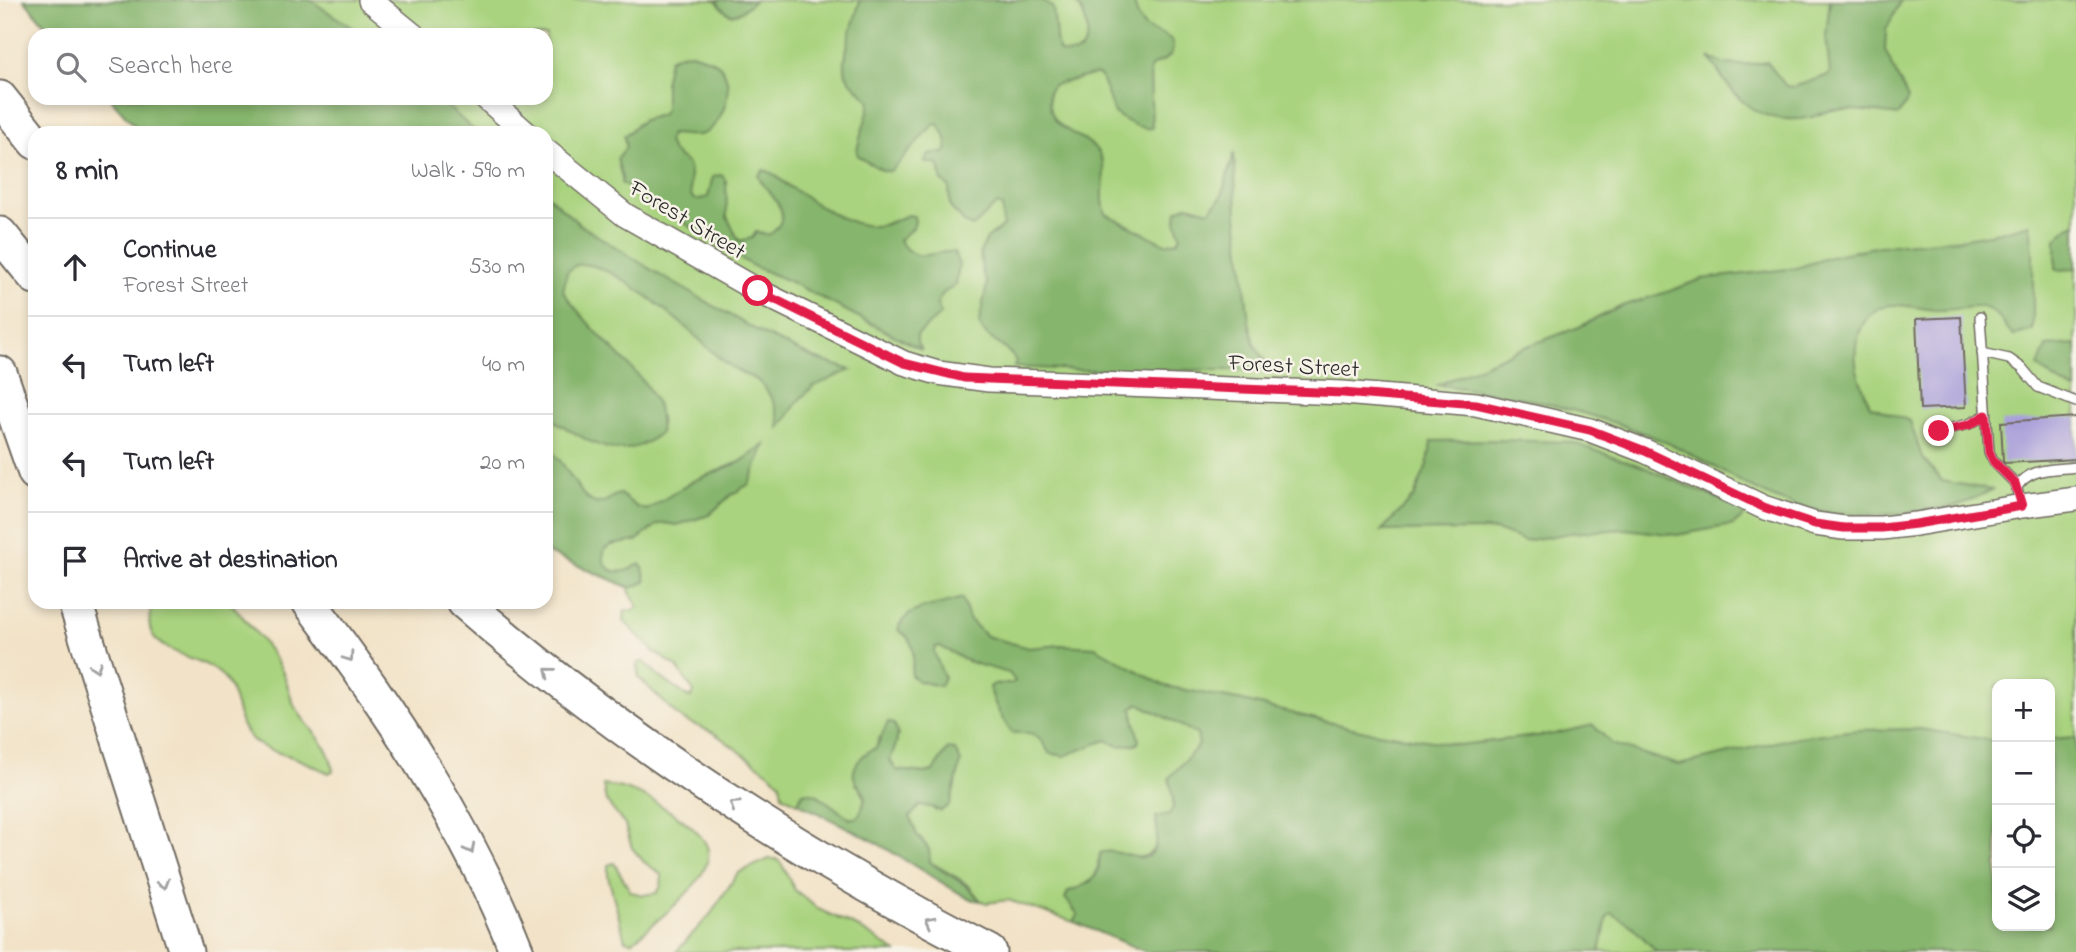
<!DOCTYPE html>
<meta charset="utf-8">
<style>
body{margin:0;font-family:"Indie Flower",sans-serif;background:#f2f2f3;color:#2b2b33}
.controls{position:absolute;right:21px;bottom:21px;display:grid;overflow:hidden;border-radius:14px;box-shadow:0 4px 10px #0003}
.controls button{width:63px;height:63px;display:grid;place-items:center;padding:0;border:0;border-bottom:2px solid #e1e1e2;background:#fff;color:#2b2b33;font:35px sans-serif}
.stop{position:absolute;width:21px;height:21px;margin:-16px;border:5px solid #e11d48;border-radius:50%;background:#fff}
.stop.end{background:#e11d48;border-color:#fff;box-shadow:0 2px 7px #0008}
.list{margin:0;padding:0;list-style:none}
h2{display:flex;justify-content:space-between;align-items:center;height:91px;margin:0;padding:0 28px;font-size:30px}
h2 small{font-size:23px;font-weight:400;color:#7c7c81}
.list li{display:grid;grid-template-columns:46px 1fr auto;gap:21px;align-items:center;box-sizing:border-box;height:98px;padding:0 28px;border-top:2px solid #e1e1e2}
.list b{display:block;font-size:26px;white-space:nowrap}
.list p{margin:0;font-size:23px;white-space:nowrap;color:#7c7c81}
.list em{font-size:23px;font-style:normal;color:#7c7c81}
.icon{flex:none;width:38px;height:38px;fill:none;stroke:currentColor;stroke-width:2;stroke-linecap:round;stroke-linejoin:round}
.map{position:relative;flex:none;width:2076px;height:952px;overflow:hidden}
.search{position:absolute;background:#fff;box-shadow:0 4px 10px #0003;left:28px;top:28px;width:525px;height:77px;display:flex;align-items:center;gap:18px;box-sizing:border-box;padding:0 24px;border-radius:21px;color:#7c7c81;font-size:26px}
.panel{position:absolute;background:#fff;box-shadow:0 4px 10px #0003;left:28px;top:126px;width:525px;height:483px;border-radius:21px}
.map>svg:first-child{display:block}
</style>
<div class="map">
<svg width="2076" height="952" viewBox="0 0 2076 952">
<rect width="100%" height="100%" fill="#f7f3e8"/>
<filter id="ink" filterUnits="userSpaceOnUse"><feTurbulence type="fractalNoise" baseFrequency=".0143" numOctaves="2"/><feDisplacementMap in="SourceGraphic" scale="14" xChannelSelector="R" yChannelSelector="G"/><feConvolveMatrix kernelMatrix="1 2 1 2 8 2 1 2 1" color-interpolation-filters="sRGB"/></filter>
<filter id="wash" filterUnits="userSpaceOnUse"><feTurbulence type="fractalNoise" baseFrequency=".00686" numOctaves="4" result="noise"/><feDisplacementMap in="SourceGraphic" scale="28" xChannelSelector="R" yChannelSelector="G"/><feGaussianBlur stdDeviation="1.57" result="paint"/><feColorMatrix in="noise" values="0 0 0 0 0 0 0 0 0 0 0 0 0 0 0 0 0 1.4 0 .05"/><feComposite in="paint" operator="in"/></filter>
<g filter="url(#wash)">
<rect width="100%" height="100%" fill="#f2e3c8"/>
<!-- green -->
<g fill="#a9d37e" stroke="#6a7f54" stroke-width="2">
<path d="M24,0H2076V854H2050V684H1997V853L1170,814L1160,816L1156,823C1167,866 1126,858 1098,861C1099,875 1090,885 1076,889L1079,915L1074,922L1008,900L987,903L981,901L969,886L958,878L930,862L926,845L917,835L909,817L920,805L931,807L936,811L954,787L959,770L948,749L933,771L925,773L896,770L890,760L898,735L879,738L876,748L856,784C868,795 865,804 858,817L851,819L812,793L800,797L798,803L782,795L780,783L772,775L714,733L686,721L676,714L639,678L637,666L639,662H644L660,677L688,697H692L694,692L677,667L653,651L624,621L625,610L633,611L638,606L629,591L630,588L546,552V133H141L110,98H546V35H54Z"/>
<path d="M154,602H230C249,625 269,646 282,671C288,682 289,696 295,707C308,729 331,744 333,771L329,773C318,768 306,762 295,758C281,753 267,751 255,742C233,725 240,691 219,673C193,650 132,655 154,602Z"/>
<path d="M603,785C631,787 653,800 676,815C687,823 705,836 708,850C714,880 652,924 632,942L625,940L608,876V865L614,863L631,892L643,895L657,893L661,886L662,875L644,862L632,848L625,825L606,801Z"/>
<path d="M769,859H776L781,863L795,890L818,909L859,928L896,952H676L710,915L738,873Z"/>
<path d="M1611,913L1632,926L1657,952H1600L1607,917Z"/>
</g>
<!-- forest -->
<g fill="#86b56d" stroke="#58704c" stroke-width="2">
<path d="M24,0H310L363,35H54Z"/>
<path d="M716,0H755C738,14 731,24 716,0Z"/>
<path d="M860,0H1042L1053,8L1057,45L1060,52C1095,63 1093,18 1073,0H1134C1135,9 1138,19 1144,26C1151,35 1175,32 1173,48C1172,59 1161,61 1153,65L1150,69L1152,128C1141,130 1123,120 1114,113L1101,77L1097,74L1053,85L1049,91C1046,138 1086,129 1100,155C1109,172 1098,195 1106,214L1165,244L1178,241L1181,236L1176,221L1177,210L1189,205L1209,211L1221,198L1234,153L1237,215L1249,321L1254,344L1271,370H1079L1014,367L1016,361C1007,344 985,341 979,323L987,284L982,271L980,252L987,239L1003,226L1002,207L998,204C989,209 982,221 972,227L966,224L950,207L949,187L942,181L939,165L925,162L926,158L931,153H945C949,143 945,133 939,125L935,124C923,132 895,171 890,171C884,172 880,169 875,166C867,162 862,160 857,154C858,135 868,120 870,101C863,92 853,87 847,76C839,61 856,18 860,0Z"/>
<path d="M1830,0H1901L1886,30L1885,50L1908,99L1899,115C1878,113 1854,108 1833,110C1824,111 1816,117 1807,118C1755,126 1734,97 1709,57C1724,68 1749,65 1767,62L1786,86L1793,87L1826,76L1830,73L1826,36Z"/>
<path d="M692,53C701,57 715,59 721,67C736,85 724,124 703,134C695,137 681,134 671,134L668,140C671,159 686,157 689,167C691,177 689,187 692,197L697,200L708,197L713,176L722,175L726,181L727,217L739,241L752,238L756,232L769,235C799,213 769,197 758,176L763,170C773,171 781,181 790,187C815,203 842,224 872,226C884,227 898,219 908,215L914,216L915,222L913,228L899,240C916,267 931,250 954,252L959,265L956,285C946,292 941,292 937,305L941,314L917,335V343L922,350L789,281L753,266L621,183L622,178L617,159L626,147L624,136L643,120L661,115L665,109V79L669,59L680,54Z"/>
<path d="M110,98H438L477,133H141Z"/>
<path d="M546,194L579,224L660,275L765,335L814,358L851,370L814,386L799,400L779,429C780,412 771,393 758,381C754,377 748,377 744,374C735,370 724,362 717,356C695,335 607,253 575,266C572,267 570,270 567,272L563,291C574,308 588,323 602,338C626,364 666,393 660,433C617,469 586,438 546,416Z"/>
<path d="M2030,224L2033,252V330L2013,336C1983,293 1983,310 1939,310C1925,310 1898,302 1885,306C1860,313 1852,346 1857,370C1860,382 1866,394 1870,406L1910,421L1922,457L1942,481L1992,490C1981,495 1970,501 1958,505C1948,509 1937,509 1926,510C1875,518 1823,518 1774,498C1738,483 1706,460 1670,444C1596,412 1518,394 1438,385L1517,350L1579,327L1622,306L1670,291L1701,279L1797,268L1835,255L1880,246L1960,239L2000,232Z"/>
<path d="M2076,224V269L2056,270V239L2069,227Z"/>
<path d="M2076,344V391L2055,380L2038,367L2046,346Z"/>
<path d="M1495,440L1571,442L1641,466L1749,512L1733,525L1677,535L1625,529L1570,533L1525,541L1496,530L1381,531L1414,497L1427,465L1432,441Z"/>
<path d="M765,445L749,484L731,495L709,515L677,525L664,523L657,525L636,541L612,545L605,549C600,563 609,574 624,571C631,570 635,566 640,564L643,568L646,582L631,588L546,552V449C567,457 580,507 600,503C608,502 612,495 620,494L637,507L647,510L693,481L740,462Z"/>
<path d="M962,598L969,619L986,636L1029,648L1060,645L1095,647L1165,686L1243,701L1365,731L1459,745L1554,734L1593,725L1612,744L1679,765L1797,737L1857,730L1920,729L1997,741V926H2050V739L2076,737V952H1657L1632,926L1611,913L1607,917L1600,952H1146L1074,922L1078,915L1065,898L1068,892C1079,887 1093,884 1098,871C1099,866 1099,859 1100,853C1121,844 1155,879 1157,834C1158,828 1156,823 1156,817L1169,815L1173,807V798L1169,778L1199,745L1197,734L1138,703L1132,709L1139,741L1137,744L1119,746L1106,740L1064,756L1049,753C1039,733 1033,732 1012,733C1002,719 993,704 990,687L994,684H1011L1015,681L1009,673L969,662L940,646L935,647L934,652L944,677L940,686L918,681L911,675C914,656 917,640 898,630C903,605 943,606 962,598Z"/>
<path d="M888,722L894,724C901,736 895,748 890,760L896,770L925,773L933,771L948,749L955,750L961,762L959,770L950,804L941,811L931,807L920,805L910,817L917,835L929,849L930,862C950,877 963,879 981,901L969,899L870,839L798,803L803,793L808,792L818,795L850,819L858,817C861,811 865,804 865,796C864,789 859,788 856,782C848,768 864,752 876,748Z"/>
</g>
<g id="blocks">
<!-- building -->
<g fill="#aba1da">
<path d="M1961,317L1966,407L1920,409L1916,319Z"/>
<path d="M2076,417V459L2004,463L2003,461L2001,422Z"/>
</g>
</g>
</g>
<g filter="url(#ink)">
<use href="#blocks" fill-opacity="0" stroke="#716b62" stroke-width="2"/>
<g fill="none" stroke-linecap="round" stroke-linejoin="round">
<defs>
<g id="service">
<path d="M1980,317L1989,452L1994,462L2015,483L2021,504"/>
<path d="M1982,353L2009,359L2022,368L2038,387L2076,402"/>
<path d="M1939,431L1969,424L1986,415"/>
<path d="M2017,487C2030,467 2054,470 2076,467"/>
</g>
<g id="tertiary">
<path d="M370,0L413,35"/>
<path d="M486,98L526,133"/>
<path d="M546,151L625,215L758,291L904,363L938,373L989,380L1343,393L1476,404L1590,430L1645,451L1763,507L1815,524L1844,528H1882L1916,524L2022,506L2076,499"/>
</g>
<g id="motorway">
<path d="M0,98L35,142"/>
<path d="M0,234L35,277"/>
<path d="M0,373L35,473"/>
<path d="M75,602L186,952"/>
<path d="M309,602C391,710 467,825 517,952"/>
<path d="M464,602C624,742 802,855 990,952"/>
</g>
</defs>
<!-- service casing -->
<use href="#service" stroke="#716b62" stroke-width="12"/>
<!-- tertiary casing -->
<use href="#tertiary" stroke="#716b62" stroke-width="26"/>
<!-- motorway casing -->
<use href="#motorway" stroke="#716b62" stroke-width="37"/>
<!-- service -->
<use href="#service" stroke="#fff" stroke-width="9"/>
<!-- tertiary -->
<use href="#tertiary" stroke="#fff" stroke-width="23"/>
<!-- motorway -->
<use href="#motorway" stroke="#fff" stroke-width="33"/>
</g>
<!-- one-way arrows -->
<defs><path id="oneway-chevron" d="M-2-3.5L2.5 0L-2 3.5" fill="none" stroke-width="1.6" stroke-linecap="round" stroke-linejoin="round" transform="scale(1.75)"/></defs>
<g stroke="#a0a0a0">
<use href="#oneway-chevron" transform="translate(349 657) rotate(54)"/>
<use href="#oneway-chevron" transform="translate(96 667) rotate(72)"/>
<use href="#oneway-chevron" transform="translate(549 672) rotate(-141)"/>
<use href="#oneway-chevron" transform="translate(734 805) rotate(-147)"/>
<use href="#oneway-chevron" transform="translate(470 849) rotate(62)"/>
<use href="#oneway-chevron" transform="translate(164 884) rotate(73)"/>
<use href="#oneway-chevron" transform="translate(930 921) rotate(-152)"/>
</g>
</g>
<g fill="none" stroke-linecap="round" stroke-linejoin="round" filter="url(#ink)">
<!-- route -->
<path stroke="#e11d48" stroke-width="9" d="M758,291L904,363L964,378L1343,393L1476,404L1590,430L1645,451L1763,507L1815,524L1844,528H1882L1916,524L2022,506L2015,483L1994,462L1989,452L1986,415L1969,425L1939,431"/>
</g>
<g text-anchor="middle" stroke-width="5" stroke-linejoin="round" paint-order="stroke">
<!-- street labels -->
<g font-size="24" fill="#2b2b2b" stroke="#f7f3e8">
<text transform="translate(688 219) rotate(31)" y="8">Forest Street</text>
<text transform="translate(1294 365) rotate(3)" y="8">Forest Street</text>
</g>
</g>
</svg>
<div class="controls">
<button>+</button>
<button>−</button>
<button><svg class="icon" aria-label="locate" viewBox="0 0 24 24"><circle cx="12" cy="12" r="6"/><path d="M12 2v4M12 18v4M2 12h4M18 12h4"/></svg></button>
<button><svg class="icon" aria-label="layers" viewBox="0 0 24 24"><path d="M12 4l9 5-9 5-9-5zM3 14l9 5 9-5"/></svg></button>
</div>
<div class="stop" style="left:758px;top:291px"></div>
<div class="stop end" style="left:1939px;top:431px"></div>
<div class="search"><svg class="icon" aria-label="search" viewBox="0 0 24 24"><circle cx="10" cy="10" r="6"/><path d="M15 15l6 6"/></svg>Search here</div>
<section class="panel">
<h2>8 min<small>Walk · 590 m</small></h2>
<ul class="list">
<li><svg class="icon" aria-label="ahead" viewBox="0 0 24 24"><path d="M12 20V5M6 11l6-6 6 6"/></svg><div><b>Continue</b><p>Forest Street</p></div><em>530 m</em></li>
<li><svg class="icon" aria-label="left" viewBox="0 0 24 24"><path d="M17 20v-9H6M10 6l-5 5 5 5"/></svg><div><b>Turn left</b></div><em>40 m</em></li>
<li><svg class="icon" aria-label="left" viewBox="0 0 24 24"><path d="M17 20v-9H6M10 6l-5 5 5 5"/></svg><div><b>Turn left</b></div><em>20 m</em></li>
<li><svg class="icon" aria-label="arrive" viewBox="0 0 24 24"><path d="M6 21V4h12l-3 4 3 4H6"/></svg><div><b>Arrive at destination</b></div></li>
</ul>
</section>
</div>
